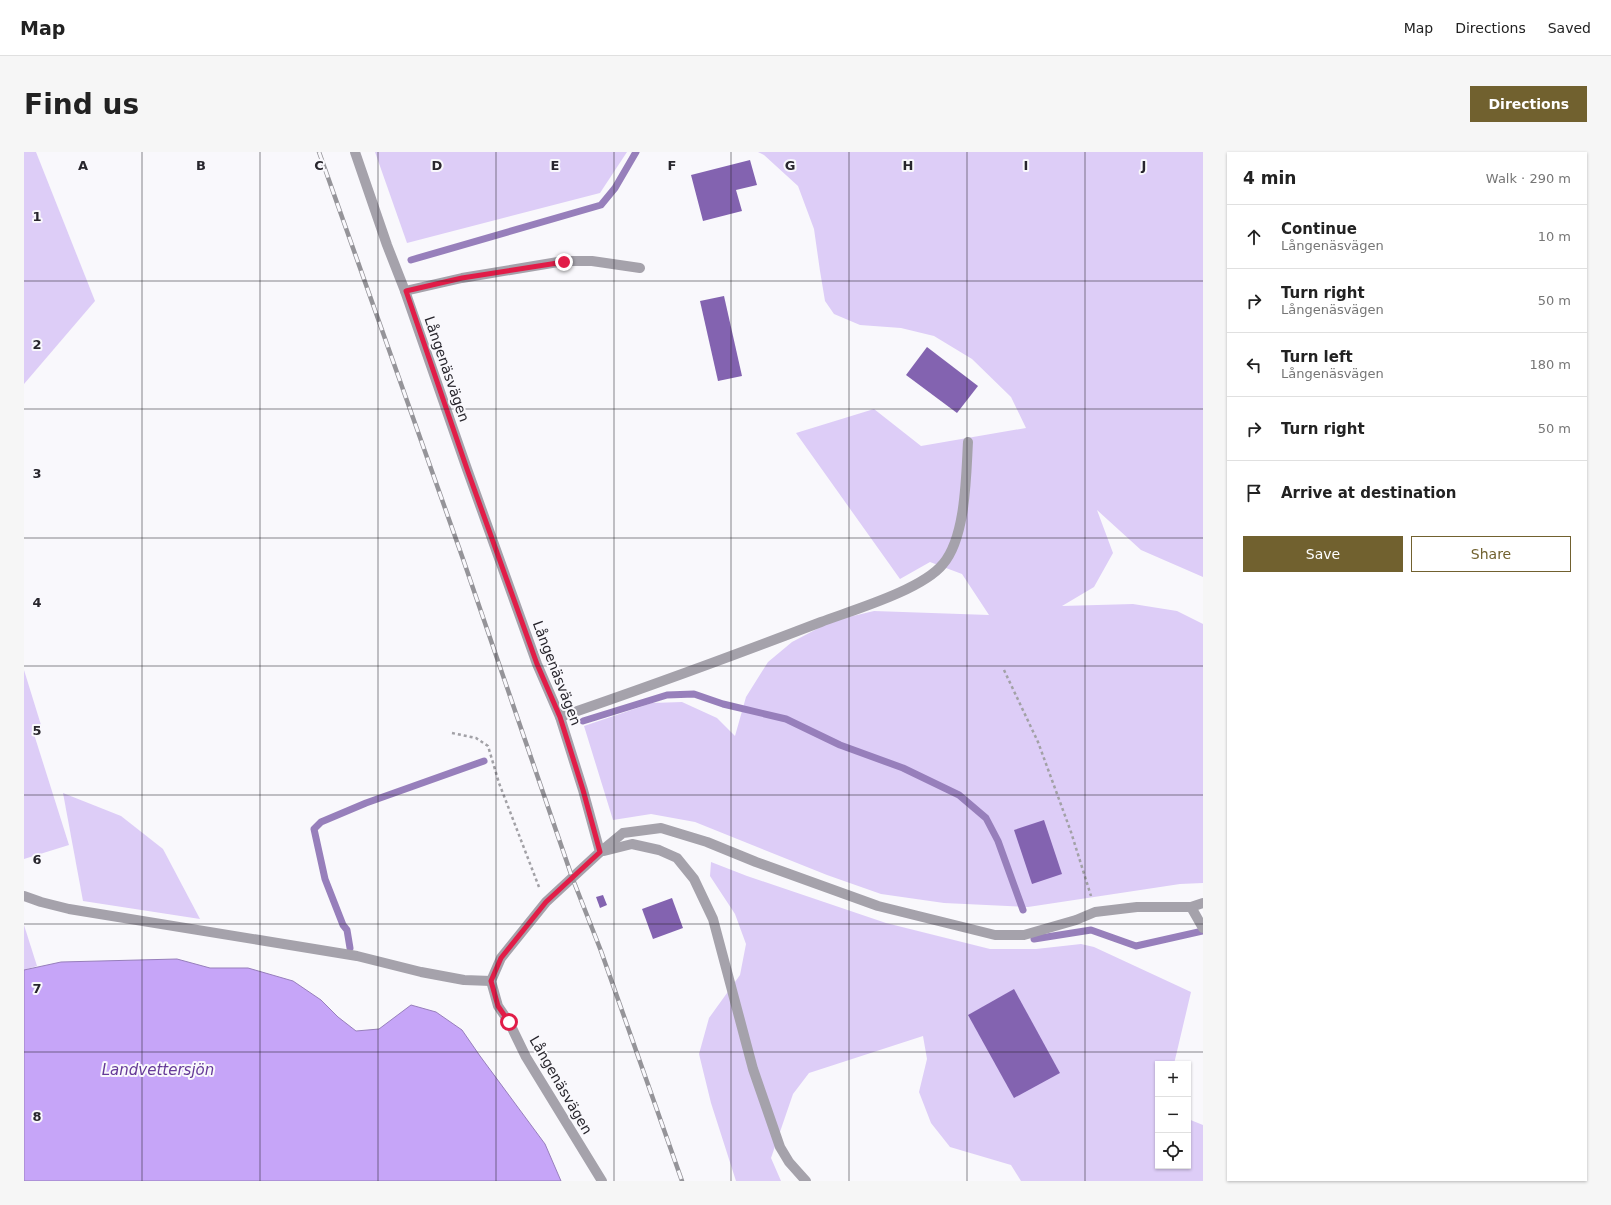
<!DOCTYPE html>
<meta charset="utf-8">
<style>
body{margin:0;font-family:"DejaVu Sans",sans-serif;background:#f6f6f6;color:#222}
.controls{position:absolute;right:12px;bottom:12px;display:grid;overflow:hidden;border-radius:0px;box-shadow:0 1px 3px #0004}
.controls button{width:36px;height:36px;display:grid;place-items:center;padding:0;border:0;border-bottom:1px solid #e0e0e0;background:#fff;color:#222;font:20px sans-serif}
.stop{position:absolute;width:12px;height:12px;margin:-9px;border:3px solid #e11d48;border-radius:50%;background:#fff}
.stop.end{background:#e11d48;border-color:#fff;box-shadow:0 1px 4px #0008}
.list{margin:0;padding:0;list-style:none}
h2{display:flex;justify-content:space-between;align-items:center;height:52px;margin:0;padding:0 16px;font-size:17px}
h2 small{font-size:13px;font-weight:400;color:#767676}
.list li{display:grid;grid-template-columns:26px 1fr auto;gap:12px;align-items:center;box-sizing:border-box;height:64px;padding:0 16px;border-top:1px solid #e0e0e0}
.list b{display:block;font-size:15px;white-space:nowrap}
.list p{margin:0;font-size:13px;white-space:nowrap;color:#767676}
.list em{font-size:13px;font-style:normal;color:#767676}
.actions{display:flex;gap:8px;padding:12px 16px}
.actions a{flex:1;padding:9px 0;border:1px solid #71612f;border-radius:0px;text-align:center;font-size:14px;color:#71612f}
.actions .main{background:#71612f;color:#fff}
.icon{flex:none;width:22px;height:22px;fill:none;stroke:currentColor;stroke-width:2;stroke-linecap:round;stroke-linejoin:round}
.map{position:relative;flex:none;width:1179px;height:1029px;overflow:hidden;border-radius:0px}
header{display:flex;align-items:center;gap:24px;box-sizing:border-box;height:56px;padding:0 20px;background:#fff;border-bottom:1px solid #e0e0e0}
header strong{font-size:19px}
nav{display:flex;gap:22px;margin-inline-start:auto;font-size:14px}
.intro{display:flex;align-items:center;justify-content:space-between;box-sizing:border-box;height:96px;padding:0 24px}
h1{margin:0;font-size:28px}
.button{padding:10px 18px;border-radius:0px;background:#71612f;color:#fff;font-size:14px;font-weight:700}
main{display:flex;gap:24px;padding:0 24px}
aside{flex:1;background:#fff;border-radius:0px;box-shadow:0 1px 3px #0004}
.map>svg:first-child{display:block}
</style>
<header>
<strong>Map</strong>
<nav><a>Map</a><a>Directions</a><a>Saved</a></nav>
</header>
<div class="intro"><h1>Find us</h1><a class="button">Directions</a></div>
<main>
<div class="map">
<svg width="1179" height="1029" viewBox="0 0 1179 1029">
<rect width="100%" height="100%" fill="#f9f8fc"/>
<!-- green -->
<g fill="#ddcdf7">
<path d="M0,0H12L71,149L0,232Z"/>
<path d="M351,0H603L576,41L383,91Z"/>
<path d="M734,0H1179V425L1117,398L1073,358L1089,401L1070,435L1038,454L1109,452L1153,459L1179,472V731L1156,732L1004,755L920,751L857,742L803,723L671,670L627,662L589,668L560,574L628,551L658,550L693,566L711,584L722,545L744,510L768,490L808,469L850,459L965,463L938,422L906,410L876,427L772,281L850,257L897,294L1002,276L987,245L948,207L910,184L877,176L836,173L810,162L801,149L796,119L790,77L774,34L740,3Z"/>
<path d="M0,518L17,573L9,579L45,693L0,707Z"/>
<path d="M39,641L97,664L139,697L176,767L59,749Z"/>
<path d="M687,710L723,724L862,771L966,797H1012L1057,792L1070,795L1167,840L1150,912H1134V1014H1164V967L1179,973V1029H997L987,1013L926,995L907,971L895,940L903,907L899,884L785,921L769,942L747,1006L757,1029H712L687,951L675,902L685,866L716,823L722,792L711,762L686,724Z"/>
<path d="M0,773L13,814L0,818Z"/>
</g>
<!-- water -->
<path fill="#c6a5f8" stroke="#977fbb" d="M153,807L186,816H224L269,829L297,848L314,865L332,879L355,877L387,853L412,860L438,878L456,904L521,992L537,1029H0V818L37,810Z"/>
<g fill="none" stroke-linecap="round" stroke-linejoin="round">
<!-- stream -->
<g stroke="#977fbb" stroke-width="7">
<path d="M387,108L577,53L591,36L612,0"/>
<path d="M559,569L643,543L670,542L699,552L762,567L816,593L879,616L935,643L962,666L974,689L999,758"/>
<path d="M1010,787L1067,778L1112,794L1179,779"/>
<path d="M326,796L323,778L319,773L301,727L290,677L297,670L342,651L460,609"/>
</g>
</g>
<!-- building -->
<g fill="#8363b0">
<path d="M726,8L733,33L712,38L718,59L679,69L667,23Z"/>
<path d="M700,144L718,224L694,229L676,149Z"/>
<path d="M903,195L954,234L933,261L882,223Z"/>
<path d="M1020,668L1038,722L1008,732L990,678Z"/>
<path d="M579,743L583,753L576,756L572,745Z"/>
<path d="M648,746L659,776L629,787L618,757Z"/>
<path d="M990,837L1036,921L990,946L944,863Z"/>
</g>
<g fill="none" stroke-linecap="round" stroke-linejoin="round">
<!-- path -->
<g stroke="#a2a1a6" stroke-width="2.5" stroke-dasharray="3 3" stroke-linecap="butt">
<path d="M980,518L1014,590L1047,680L1067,744"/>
<path d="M428,581L452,586L464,594L475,631L515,735"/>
</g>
<!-- minor -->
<g stroke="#a5a2ab" stroke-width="10">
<path d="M331,0L363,93L381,139L443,317L513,512L536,565L559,638L576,700L522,750L477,806L467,829L474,854L485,870L502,905L578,1029"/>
<path d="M381,139L438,126L540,109H568L616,116"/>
<path d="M536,565C624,535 711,503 797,470C829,458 898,438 919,412C942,385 942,324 944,290"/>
<path d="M580,699L608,692L635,698L653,706L670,727L689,767L729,917L756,995L765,1010L782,1029"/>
<path d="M576,700L599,681L637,676L683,690L732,710L854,754L971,783H1000L1052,768L1071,760L1113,755H1167L1179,751"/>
<path d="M0,744L17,750L45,757L333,804L397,820L440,828L467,829"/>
<path d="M1167,755L1179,776"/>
</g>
<defs>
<path id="rail" d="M295,0L439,407L548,725L577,799L658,1029"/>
</defs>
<!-- rail casing -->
<use href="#rail" stroke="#959499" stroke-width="4.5"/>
<!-- rail -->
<use href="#rail" stroke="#f9f8fc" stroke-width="3" stroke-dasharray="9" stroke-linecap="butt"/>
</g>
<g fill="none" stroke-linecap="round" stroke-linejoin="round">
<!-- route -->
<path stroke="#e11d48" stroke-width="5" d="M485,870L474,854L467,829L477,806L522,750L576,700L559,638L536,565L513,512L443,317L382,139L438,126L540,110"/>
</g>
<!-- grid -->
<path fill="none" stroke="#28262d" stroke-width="1" stroke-opacity="0.55" d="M118,0V1029M236,0V1029M354,0V1029M472,0V1029M590,0V1029M707,0V1029M825,0V1029M943,0V1029M1061,0V1029M0,129H1179M0,257H1179M0,386H1179M0,514H1179M0,643H1179M0,772H1179M0,900H1179"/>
<g text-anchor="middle" stroke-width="4" stroke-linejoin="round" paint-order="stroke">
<!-- street labels -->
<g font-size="14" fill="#28262d" stroke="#f9f8fc">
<text transform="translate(423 217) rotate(71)" y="5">Långenäsvägen</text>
<text transform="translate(533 521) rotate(69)" y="5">Långenäsvägen</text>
<text transform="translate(537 933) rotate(60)" y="5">Långenäsvägen</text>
</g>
<!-- water labels -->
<g font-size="15" font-style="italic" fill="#653997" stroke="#f9f8fc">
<text x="134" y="923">Landvettersjön</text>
</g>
</g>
<g font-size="13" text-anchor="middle" font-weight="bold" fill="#28262d" stroke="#f9f8fc" stroke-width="4" stroke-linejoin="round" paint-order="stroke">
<text x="59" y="18">A</text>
<text x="177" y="18">B</text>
<text x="295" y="18">C</text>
<text x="413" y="18">D</text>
<text x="531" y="18">E</text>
<text x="648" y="18">F</text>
<text x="766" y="18">G</text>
<text x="884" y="18">H</text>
<text x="1002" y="18">I</text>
<text x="1120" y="18">J</text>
<text x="13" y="69">1</text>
<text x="13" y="197">2</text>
<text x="13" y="326">3</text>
<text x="13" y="455">4</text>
<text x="13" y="583">5</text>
<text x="13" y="712">6</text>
<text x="13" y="841">7</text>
<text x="13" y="969">8</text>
</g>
</svg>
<div class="controls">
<button>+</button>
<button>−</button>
<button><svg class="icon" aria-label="locate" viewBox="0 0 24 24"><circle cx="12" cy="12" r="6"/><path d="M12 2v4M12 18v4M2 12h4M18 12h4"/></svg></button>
</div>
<div class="stop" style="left:485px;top:870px"></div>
<div class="stop end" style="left:540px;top:110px"></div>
</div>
<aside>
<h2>4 min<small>Walk · 290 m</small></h2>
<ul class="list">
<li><svg class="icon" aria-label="ahead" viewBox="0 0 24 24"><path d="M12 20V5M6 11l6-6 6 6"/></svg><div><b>Continue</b><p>Långenäsvägen</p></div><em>10 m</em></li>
<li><svg class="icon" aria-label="right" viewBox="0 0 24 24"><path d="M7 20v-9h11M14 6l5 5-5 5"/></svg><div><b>Turn right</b><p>Långenäsvägen</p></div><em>50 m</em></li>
<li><svg class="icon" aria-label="left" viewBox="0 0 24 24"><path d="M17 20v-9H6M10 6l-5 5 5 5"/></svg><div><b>Turn left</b><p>Långenäsvägen</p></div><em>180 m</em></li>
<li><svg class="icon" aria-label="right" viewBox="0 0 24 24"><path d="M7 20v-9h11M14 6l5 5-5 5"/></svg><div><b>Turn right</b></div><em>50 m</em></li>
<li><svg class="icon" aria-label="arrive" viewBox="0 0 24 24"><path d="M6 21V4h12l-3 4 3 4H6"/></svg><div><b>Arrive at destination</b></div></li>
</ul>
<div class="actions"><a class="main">Save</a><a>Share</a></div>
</aside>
</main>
